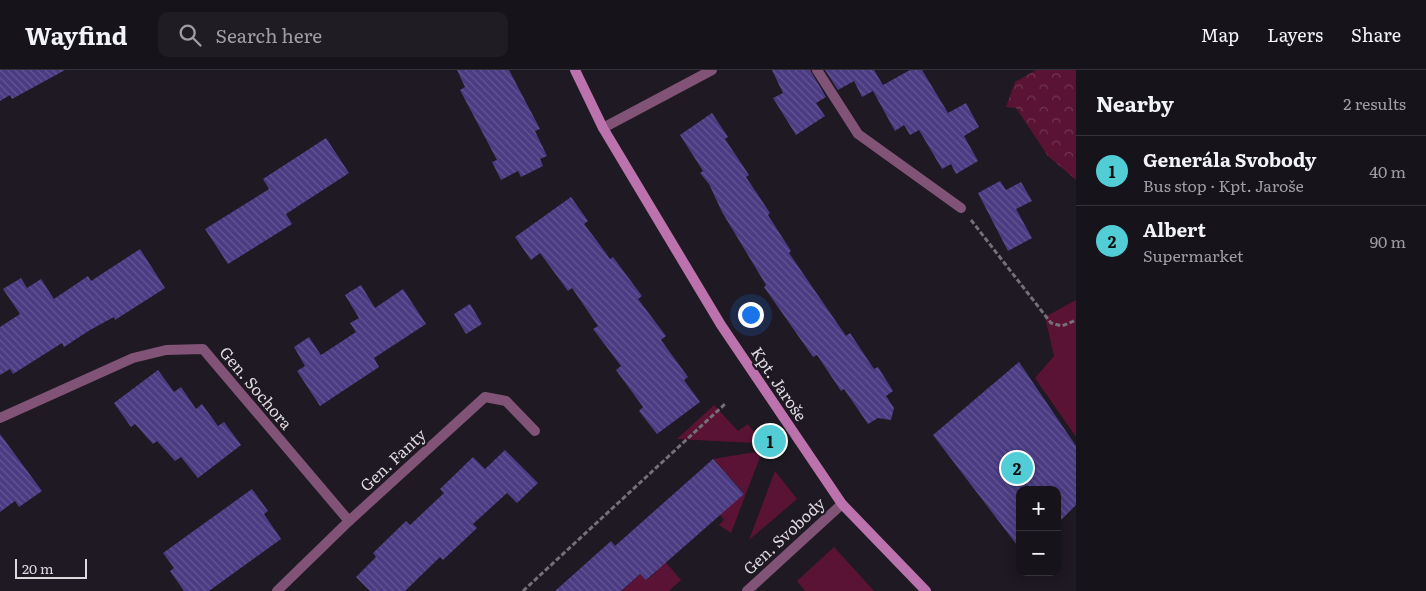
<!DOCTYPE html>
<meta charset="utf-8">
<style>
body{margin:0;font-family:Literata,serif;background:#1f1c23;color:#f1f3f6}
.controls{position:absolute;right:15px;bottom:15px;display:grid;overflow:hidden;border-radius:10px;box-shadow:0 2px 12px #0003}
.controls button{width:45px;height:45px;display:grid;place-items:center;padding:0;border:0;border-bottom:1px solid #353239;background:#16131a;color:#f1f3f6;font:25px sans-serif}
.scale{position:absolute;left:15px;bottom:12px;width:72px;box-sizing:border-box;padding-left:5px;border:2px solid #dcd8de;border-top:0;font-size:14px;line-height:18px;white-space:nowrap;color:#dcd8de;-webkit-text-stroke:4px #1e1922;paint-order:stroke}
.you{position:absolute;left:750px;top:244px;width:18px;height:18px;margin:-12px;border:4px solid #fff;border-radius:50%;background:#1a73e8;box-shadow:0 0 0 8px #1a73e833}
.badge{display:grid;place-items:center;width:32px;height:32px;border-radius:50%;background:#52ccd5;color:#111;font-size:16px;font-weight:700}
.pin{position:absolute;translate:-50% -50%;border:2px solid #fff;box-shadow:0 1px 5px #0006}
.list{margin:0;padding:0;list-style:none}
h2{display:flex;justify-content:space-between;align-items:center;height:65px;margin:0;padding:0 20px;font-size:21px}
h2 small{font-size:16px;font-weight:400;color:#9e9ea2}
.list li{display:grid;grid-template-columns:32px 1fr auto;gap:15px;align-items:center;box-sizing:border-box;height:70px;padding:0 20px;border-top:1px solid #353239}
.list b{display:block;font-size:19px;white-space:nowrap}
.list p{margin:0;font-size:16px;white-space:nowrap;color:#9e9ea2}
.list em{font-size:16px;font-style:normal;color:#9e9ea2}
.icon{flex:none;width:28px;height:28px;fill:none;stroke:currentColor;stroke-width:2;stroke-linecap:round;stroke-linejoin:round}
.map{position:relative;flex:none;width:1076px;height:521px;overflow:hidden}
header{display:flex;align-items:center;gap:30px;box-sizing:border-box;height:70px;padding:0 25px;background:#16131a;border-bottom:1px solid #353239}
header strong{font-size:24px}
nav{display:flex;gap:28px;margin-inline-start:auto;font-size:18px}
.search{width:350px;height:45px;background:#1f1c23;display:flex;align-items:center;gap:12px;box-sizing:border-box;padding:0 18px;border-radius:10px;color:#9e9ea2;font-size:19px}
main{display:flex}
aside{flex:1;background:#16131a}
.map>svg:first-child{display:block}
</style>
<header>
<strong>Wayfind</strong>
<div class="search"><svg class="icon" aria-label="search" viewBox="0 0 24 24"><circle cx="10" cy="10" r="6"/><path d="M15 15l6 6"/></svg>Search here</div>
<nav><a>Map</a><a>Layers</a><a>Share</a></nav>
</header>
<main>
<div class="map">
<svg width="1076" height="521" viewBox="0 0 1076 521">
<defs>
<pattern id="forest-crowns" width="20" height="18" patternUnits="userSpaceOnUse" patternTransform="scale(1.25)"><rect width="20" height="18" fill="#5b1335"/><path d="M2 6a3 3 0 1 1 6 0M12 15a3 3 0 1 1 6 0" fill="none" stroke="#723552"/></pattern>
<pattern id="building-back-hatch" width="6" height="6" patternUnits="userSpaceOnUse" patternTransform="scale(1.25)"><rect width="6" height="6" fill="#4b3b83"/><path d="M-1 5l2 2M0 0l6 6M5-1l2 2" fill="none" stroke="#645794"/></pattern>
</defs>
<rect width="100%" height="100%" fill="#1e1922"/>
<!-- green -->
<g fill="#5b1335">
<path d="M1076,230V367L1035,308L1054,286L1045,247Z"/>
<path d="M714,335L738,361L748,354L759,369L754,373L677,369Z"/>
<path d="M755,382L760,387L731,463L719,455L724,450L719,443L744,423L713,389Z"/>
<path d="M775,401L797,429L749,470Z"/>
<path d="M834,477L874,521H805L797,511Z"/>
<path d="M663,489L681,510L669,521H622L640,504L647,510L657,501L653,497Z"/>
</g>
<!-- forest -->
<path fill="url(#forest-crowns)" d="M1036,0H1076V110L1048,86L1016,38L1006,37L1015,12Z"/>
<!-- building -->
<g fill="url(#building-back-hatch)">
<path d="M0,0H65L12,29L10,25L0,31Z"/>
<path d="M457,0H509L540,59L535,61L547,86L540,89L543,96L521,107L518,101L501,110L492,92L497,90L460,20L465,17Z"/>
<path d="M772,0H810L826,27L816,33L825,46L796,65L773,28L783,23Z"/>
<path d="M825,0H874L883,15L910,0H922L948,43L966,33L979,57L964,66L978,91L956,104L951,94L942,99L919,60L910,65L904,55L895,61L873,21L862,27L854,11L838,20Z"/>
<path d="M712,43L728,67L725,69L749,105L746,107L770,143L768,145L791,181L789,183L846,266L850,263L874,299L878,297L893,321L886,326L894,338L891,350L878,348L868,354L844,319L841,321L817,285L813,287L764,217L766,215L722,142L709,114L700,103L703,101L680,65Z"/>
<path d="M326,68L349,103L286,144L292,154L228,194L205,159L269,119L263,109Z"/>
<path d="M1000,111L1006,120L1021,112L1032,131L1016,139L1032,168L1008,181L978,123Z"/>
<path d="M571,127L588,151L584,154L597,171L610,189L613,187L642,226L638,229L666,266L661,270L688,307L684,310L700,332L657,364L639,341L643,337L616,300L621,296L593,259L598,256L572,218L568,221L540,183L531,190L515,167Z"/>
<path d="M140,179L165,218L115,250L114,247L90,260L64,277L62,273L13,304L10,299L0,305V257L20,244L3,219L21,208L27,218L41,209L54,229L88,206L91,211Z"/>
<path d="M361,215L375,238L403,219L426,254L374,288L379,297L320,336L297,301L305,296L294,277L309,267L321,285L356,262L350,253L359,248L345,225Z"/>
<path d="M470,234L482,254L466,264L454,244Z"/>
<path d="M1019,292L1076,376V435L1057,454V420H1020V479L933,365Z"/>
<path d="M158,300L174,322L181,317L196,339L202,334L218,356L224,352L241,375L198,408L181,387L175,391L157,371L153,374L135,354L131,357L114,333Z"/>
<path d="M0,364L42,421L19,437L15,431L0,442Z"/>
<path d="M505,380L538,413L517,433L507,423L473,454L477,458L443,490L440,487L405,521H370L356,507L376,487L373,483L406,451L410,455L444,423L440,419L473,387L485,399Z"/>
<path d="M713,389L744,424L646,510L640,504L621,521H555L611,471L615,476Z"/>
<path d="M252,419L268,441L264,444L281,469L209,521H184L170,501L174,498L163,483Z"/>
</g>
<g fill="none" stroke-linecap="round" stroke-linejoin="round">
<!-- path -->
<g stroke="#757078" stroke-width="3" stroke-dasharray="5 2.5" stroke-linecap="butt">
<path d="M971,150L1051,253L1062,256L1076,250"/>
<path d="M523,521L725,334"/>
</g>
<!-- lane -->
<path stroke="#815377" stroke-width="10" d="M349,451L485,327L506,331L535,361"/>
<!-- street -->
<g stroke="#815377" stroke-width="10">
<path d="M817,0L858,64L961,138"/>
<path d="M603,58L712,0"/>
<path d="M0,348L133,288L166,280L203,279L349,451L277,521"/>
<path d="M747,521L842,434"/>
</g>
<!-- secondary -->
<path stroke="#bb72ad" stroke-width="10" d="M575,0L603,58L721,255L842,434L926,521"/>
</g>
<g text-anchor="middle" stroke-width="4.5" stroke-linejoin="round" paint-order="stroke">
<!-- street labels -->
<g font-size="16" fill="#dcd8de" stroke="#1e1922">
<text transform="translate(779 314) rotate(56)" y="6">Kpt. Jaroše</text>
<text transform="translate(256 318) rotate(50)" y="6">Gen. Sochora</text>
<text transform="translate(393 390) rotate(-43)" y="6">Gen. Fanty</text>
<text transform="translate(784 466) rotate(-43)" y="6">Gen. Svobody</text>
</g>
</g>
</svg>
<div class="controls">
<button>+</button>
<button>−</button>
</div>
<div class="scale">20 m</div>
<div class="you"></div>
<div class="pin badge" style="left:770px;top:371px">1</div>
<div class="pin badge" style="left:1017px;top:398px">2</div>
</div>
<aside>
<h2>Nearby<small>2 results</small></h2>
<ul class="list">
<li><span class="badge">1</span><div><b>Generála Svobody</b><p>Bus stop · Kpt. Jaroše</p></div><em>40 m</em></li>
<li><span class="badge">2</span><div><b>Albert</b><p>Supermarket</p></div><em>90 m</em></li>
</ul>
</aside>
</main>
